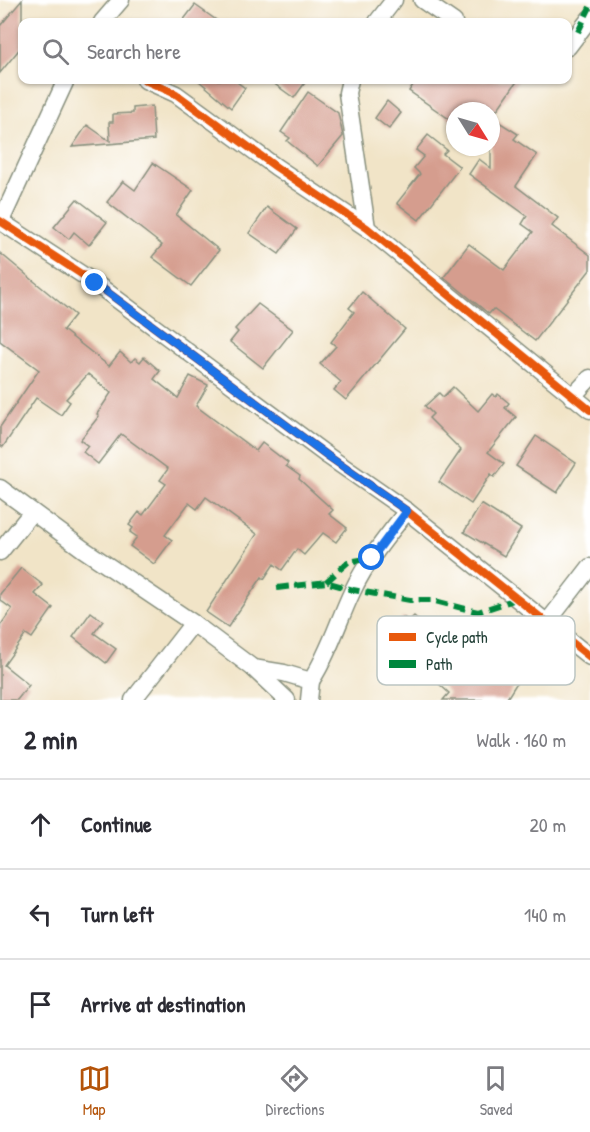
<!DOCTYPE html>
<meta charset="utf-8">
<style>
body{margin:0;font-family:"Patrick Hand",sans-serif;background:#f7f7f7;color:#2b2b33}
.compass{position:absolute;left:446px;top:102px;width:54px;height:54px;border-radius:50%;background:#fff;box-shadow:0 2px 4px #0004;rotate:127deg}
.stop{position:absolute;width:18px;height:18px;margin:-14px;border:4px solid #1a73e8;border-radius:50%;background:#fff}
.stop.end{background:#1a73e8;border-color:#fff;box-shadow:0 2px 6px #0008}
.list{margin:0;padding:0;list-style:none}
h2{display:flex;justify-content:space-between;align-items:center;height:78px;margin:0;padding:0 24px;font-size:26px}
h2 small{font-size:20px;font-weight:400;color:#7c7c81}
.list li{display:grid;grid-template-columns:39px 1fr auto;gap:18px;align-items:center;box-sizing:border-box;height:90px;padding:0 24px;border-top:2px solid #e1e1e2}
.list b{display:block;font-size:22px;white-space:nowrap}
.list em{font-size:20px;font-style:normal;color:#7c7c81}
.icon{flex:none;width:33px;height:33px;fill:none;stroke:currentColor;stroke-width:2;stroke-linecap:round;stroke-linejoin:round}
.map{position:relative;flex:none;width:590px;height:700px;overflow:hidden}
.search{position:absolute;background:#fff;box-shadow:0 2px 4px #0004;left:18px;right:18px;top:18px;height:66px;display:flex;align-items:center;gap:15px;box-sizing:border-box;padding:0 21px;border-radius:12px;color:#7c7c81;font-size:22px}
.sheet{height:348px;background:#fff}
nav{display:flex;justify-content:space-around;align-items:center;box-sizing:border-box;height:84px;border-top:2px solid #e1e1e2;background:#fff;font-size:16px;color:#7c7c81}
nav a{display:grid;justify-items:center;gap:3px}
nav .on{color:#b45309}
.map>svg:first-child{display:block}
</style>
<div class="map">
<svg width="590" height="700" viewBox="0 0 590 700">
<rect width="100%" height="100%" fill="#fff"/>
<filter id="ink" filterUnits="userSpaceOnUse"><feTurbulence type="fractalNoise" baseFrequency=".0167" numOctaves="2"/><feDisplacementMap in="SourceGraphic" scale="12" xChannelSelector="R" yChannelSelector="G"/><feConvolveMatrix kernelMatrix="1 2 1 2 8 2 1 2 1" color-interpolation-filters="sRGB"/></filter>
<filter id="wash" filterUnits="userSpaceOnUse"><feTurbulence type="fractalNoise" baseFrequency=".008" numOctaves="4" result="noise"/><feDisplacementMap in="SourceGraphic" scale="24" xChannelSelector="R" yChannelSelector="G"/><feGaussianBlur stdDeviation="1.35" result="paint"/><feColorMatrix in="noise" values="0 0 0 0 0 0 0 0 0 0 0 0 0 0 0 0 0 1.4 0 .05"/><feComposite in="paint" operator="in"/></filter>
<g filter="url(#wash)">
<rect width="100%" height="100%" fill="#f1e4c7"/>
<g id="blocks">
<!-- building -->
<g fill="#d59d8e">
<path d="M22,0V46L0,73V26Z"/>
<path d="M195,5L219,22H182Z"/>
<path d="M198,80H234L245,88L231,108Z"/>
<path d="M269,80H307L294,98Z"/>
<path d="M416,80H518L497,110L477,108L482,111H455V123L409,91Z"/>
<path d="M308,92L338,113L343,136L318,166L287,141L290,138L281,132Z"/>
<path d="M387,101L401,113L389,129L375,118Z"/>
<path d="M152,106L154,140L72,147L87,125L110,141L109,122H113V114L133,113V108Z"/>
<path d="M491,117L518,134L514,139L537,155L516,186L558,218L552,226L590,255V270L535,341L493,309L489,314L444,277L469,244L504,270L533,232L522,224L527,216L469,174L479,159L491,168Z"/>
<path d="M428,135L447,150L443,154L460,167L419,220L397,203L420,174L414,168L424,156L416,150Z"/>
<path d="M153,163L193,190L176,215L219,250L191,286L152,257L162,245L107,202L123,181L135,190Z"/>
<path d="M77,199L107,222L89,245L74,232L69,239L54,227Z"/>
<path d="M267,207L297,229L279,254L249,233Z"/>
<path d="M0,253L75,315L63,330L109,366L120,352L131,362L135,358L140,362L144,357L160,371L154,379L178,398L190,376L208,385L196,406L256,451L262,443L288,463L286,466L300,476L299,479L333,510L329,514L347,528L336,542L323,533L304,555L297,549L282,570L274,564L264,579L262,577L228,627L206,612L257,534L206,497L197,509L189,503L165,535L172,540L154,564L130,546L137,537L130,532L133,528L129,525L139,512L143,515L166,484L160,480L168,469L121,434L98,464L83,452L88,446L80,440L99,416L97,414L111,393L88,374L66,399L70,402L61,415L36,398L3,447L0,445V427L39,370L0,341Z"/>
<path d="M362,292L405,329L346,400L334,390L341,382L320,364L336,346L331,342L354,312L349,308Z"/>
<path d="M258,304L293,330L263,368L230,342L238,332L235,329Z"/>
<path d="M453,387L478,411L492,394L496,397L498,394L509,403L505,408L516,417L488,452L504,464L494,477L491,474L471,504L439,482L461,450L429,418L433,414L425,406L439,393L443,397Z"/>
<path d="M536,436L576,463L557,493L516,466Z"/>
<path d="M481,504L521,529L504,556L464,532Z"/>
<path d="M21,568L43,585L35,594L53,608L32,638L26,634L4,665L29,685L17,700H0V626L12,609L0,600V594Z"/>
<path d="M91,612L103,621L94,633L116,649L106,663L73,637Z"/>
<path d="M414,616L427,627L430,623L461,647L477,622L533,657L506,700H443L449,693L438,683L398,652L395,656L381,645L403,617L409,621Z"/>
</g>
</g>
</g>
<g filter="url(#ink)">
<use href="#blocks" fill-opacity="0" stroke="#88907e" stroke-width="1.5"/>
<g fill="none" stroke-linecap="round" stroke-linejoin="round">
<defs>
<g id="street">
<path d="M422,0L454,22"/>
<path d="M102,22L121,0"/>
<path d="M377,22L394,0"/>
<path d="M568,47L590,18"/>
<path d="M145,80L176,94L276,167L367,228L590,410"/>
<path d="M350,80L347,93L367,228"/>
<path d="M0,221L95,283L328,456L407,511L590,657"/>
<path d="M1,221L66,80"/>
<path d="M572,397L590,378"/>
<path d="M0,488L83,549L193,623L253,668L287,700"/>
<path d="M0,552L32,512"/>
<path d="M546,624L590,567"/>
<path d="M253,668L284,673L311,681C329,653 338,622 352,592C366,562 387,536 407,511"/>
<path d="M133,700L193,623"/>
<path d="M309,700L311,681"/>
</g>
</defs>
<!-- street casing -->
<use href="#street" stroke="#88907e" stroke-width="19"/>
<!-- street -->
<use href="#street" stroke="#fff" stroke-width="16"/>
<!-- quiet -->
<g stroke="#00873e" stroke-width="6" stroke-dasharray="12 6" stroke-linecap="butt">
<path d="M578,32L590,7"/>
<path d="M326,582L348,562L372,558"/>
<path d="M277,588L326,582L353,590L410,600H431L478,612L519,598"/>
</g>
<defs>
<g id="cycleway">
<path d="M145,80L176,94L276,167L367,228L590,410"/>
<path d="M0,221L95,283L328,456L407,511L590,657"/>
</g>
</defs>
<!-- cycleway casing -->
<use href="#cycleway" stroke="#fff" stroke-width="11"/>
<!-- cycleway -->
<use href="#cycleway" stroke="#e8590c" stroke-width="8"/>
</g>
</g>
<g fill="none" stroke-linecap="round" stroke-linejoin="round" filter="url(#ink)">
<!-- route -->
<path stroke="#1a73e8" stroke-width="8" d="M95,283L328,456L407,511L372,558"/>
</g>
<!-- legend -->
<rect x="377" y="616" width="198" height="69" rx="9" fill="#fff" stroke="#bcc5c2" stroke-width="1.5"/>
<rect x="389" y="633" width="27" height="8" fill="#e8590c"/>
<rect x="389" y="660" width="27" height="8" fill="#00873e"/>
<g font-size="16" fill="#1f3d34">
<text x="426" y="643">Cycle path</text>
<text x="426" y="670">Path</text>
</g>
</svg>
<svg class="compass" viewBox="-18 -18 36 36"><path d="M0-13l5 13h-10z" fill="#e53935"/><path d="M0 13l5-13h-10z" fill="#7c7c81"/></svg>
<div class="stop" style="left:372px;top:558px"></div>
<div class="stop end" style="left:95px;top:283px"></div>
<div class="search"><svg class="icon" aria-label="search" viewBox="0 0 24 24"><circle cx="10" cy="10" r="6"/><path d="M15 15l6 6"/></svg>Search here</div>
</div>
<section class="sheet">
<h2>2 min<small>Walk · 160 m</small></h2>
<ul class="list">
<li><svg class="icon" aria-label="ahead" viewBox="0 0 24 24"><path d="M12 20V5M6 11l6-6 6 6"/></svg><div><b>Continue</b></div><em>20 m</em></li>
<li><svg class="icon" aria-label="left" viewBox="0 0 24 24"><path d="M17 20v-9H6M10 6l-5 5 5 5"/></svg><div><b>Turn left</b></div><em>140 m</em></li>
<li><svg class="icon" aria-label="arrive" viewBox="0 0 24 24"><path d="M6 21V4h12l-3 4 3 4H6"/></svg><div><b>Arrive at destination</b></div></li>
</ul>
</section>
<nav>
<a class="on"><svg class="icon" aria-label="map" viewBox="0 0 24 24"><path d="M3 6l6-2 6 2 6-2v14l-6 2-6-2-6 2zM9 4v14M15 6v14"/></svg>Map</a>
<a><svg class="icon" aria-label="directions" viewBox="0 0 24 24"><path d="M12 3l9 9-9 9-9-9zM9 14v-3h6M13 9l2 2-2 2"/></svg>Directions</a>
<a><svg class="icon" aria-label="saved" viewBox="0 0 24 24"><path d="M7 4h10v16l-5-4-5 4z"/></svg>Saved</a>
</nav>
